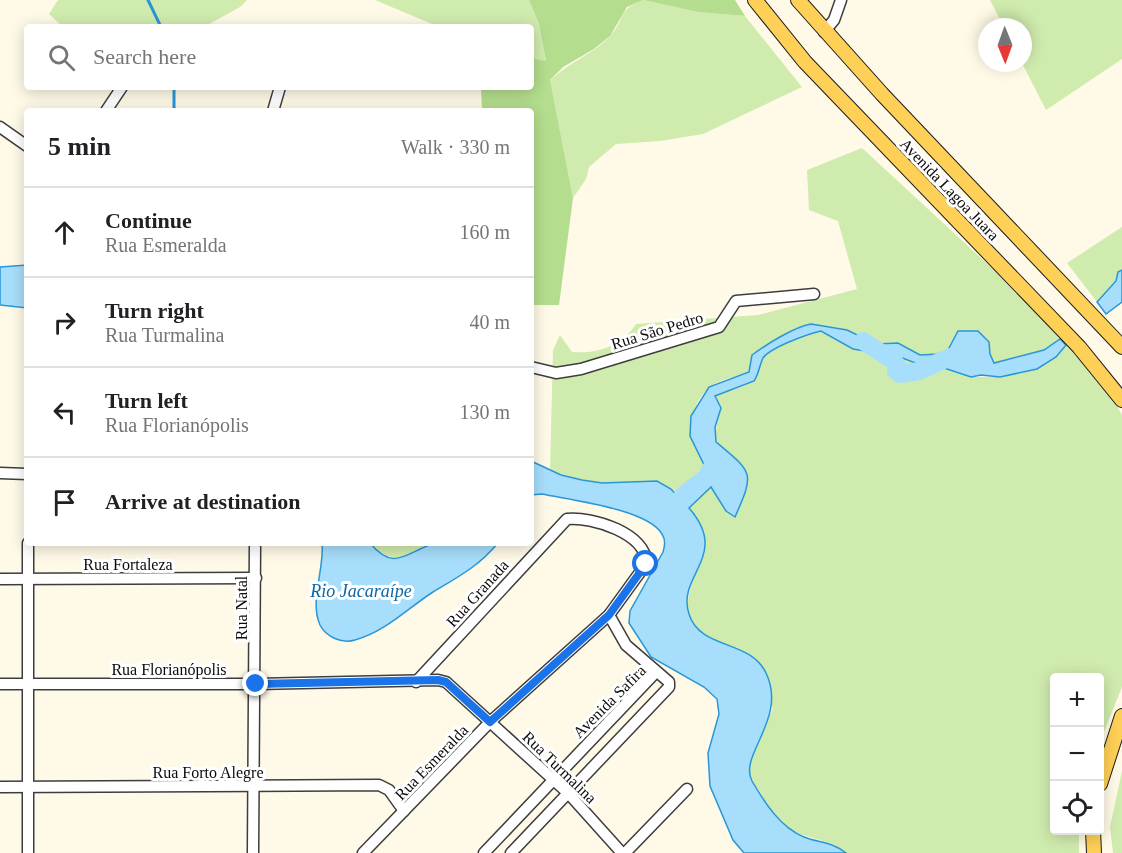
<!DOCTYPE html>
<meta charset="utf-8">
<style>
body{margin:0;font-family:Georgia,serif;background:#f2f2f2;color:#202124}
.controls{position:absolute;right:18px;bottom:18px;display:grid;overflow:hidden;border-radius:6px;box-shadow:0 3px 15px #0003}
.controls button{width:54px;height:54px;display:grid;place-items:center;padding:0;border:0;border-bottom:2px solid #e0e0e0;background:#fff;color:#202124;font:30px sans-serif}
.compass{position:absolute;left:978px;top:18px;width:54px;height:54px;border-radius:50%;background:#fff;box-shadow:0 3px 15px #0003;rotate:179deg}
.stop{position:absolute;width:18px;height:18px;margin:-14px;border:4px solid #1a73e8;border-radius:50%;background:#fff}
.stop.end{background:#1a73e8;border-color:#fff;box-shadow:0 2px 6px #0008}
.list{margin:0;padding:0;list-style:none}
h2{display:flex;justify-content:space-between;align-items:center;height:78px;margin:0;padding:0 24px;font-size:26px}
h2 small{font-size:20px;font-weight:400;color:#757577}
.list li{display:grid;grid-template-columns:39px 1fr auto;gap:18px;align-items:center;box-sizing:border-box;height:90px;padding:0 24px;border-top:2px solid #e0e0e0}
.list b{display:block;font-size:22px;white-space:nowrap}
.list p{margin:0;font-size:20px;white-space:nowrap;color:#757577}
.list em{font-size:20px;font-style:normal;color:#757577}
.icon{flex:none;width:33px;height:33px;fill:none;stroke:currentColor;stroke-width:2;stroke-linecap:round;stroke-linejoin:round}
.map{position:relative;flex:none;width:1122px;height:853px;overflow:hidden}
.search{position:absolute;background:#fff;box-shadow:0 3px 15px #0003;left:24px;top:24px;width:510px;height:66px;display:flex;align-items:center;gap:15px;box-sizing:border-box;padding:0 21px;border-radius:6px;color:#757577;font-size:22px}
.panel{position:absolute;background:#fff;box-shadow:0 3px 15px #0003;left:24px;top:108px;width:510px;height:438px;border-radius:6px}
.map>svg:first-child{display:block}
</style>
<div class="map">
<svg width="1122" height="853" viewBox="0 0 1122 853">
<rect width="100%" height="100%" fill="#fff9e7"/>
<!-- green -->
<g fill="#d0ebae">
<path d="M58,0H247L240,7L204,27H63L49,14Z"/>
<path d="M375,0H529L539,24L546,62L531,58V27H439Z"/>
<path d="M643,0L698,12L745,16L802,87L703,134L660,141L616,144L589,167L586,179L573,198L550,81C568,62 593,55 610,36C626,18 617,10 643,0Z"/>
<path d="M990,0H1122V59L1046,110L1022,63L1023,27H1004Z"/>
<path d="M862,148L1008,283L1060,339L1044,350L994,363L990,354L989,342L958,331L948,350L939,354L920,355L898,343L876,344L847,330H794L752,354L750,371C737,378 721,378 710,387C690,403 687,432 699,455C702,461 706,463 707,471L696,487L680,499C655,470 633,486 601,483C583,481 566,477 550,471L553,350L560,335L572,352C598,354 622,346 636,324L758,315L857,289L838,221L809,210L807,170Z"/>
<path d="M1122,227V270L1118,272L1116,281L1097,302L1067,263Z"/>
<path d="M821,331L853,349L897,356L926,367L944,368L971,377H1000L1056,357L1066,345L1107,388L1122,415V687L1100,742V678H1054V830L1079,831V853H846L833,844L793,832L768,806L751,780L749,773L751,758L773,708L716,641C674,622 687,592 703,559L689,508L711,487L726,511L728,451L716,442C715,421 721,418 714,396C725,391 740,389 749,383C759,376 758,369 763,359C770,348 808,334 821,331Z"/>
<path d="M370,543H435C413,556 390,567 370,543Z"/>
<path d="M1122,771V853H1113L1110,827Z"/>
</g>
<!-- forest -->
<path fill="#b4dd8d" d="M529,0H735L745,16L698,12L643,0L627,7L610,36L594,49L563,67L550,80L573,198L559,305H531V111H482L481,87H531V58L546,61L539,24Z"/>
<!-- water -->
<g fill="#a7defb" stroke="#2997d7" stroke-width="1.5">
<path d="M27,265V308L0,305V267Z"/>
<path d="M1122,270V302L1106,314L1097,302L1116,281L1118,272Z"/>
<path d="M811,324L847,330L876,344L898,343L920,355L939,354L948,350L958,331H978L989,342L990,354L994,363L1044,350L1060,339L1066,345L1056,357L1037,369L1000,377L981,375L971,377L944,368L926,367L897,356L853,349L821,331C808,334 771,347 763,358C759,366 759,374 754,381L715,396L721,408L715,427L716,442C753,473 755,472 735,517L726,511L711,487L689,508C731,556 676,575 689,614C700,650 750,639 766,673C788,719 738,755 752,781C764,802 781,828 804,837C819,843 833,842 846,853H744L733,840L710,786L708,753L719,714L717,699L704,687L651,657L629,623L630,611L663,552C665,546 666,540 662,534C647,509 570,500 542,494L531,495V461L561,475L582,480L602,483L657,481L671,489L680,499L696,487L707,471L690,436L691,416L709,387L749,372L752,355C767,344 794,327 811,324Z"/>
<path d="M322,543H370C396,575 410,548 437,543C456,540 479,543 498,543C479,566 458,577 433,592C408,608 385,632 355,640C342,644 326,637 320,625C309,601 325,568 322,543Z"/>
</g>
<g fill="none" stroke-linecap="round" stroke-linejoin="round">
<!-- stream -->
<g stroke="#2997d7" stroke-width="3">
<path d="M148,0L161,27"/>
<path d="M174,111V87"/>
</g>
<!-- river -->
<g stroke="#a7defb" stroke-width="18">
<path d="M863,341L894,361L897,366L896,371L900,374L919,371L950,357"/>
<path d="M667,514L686,493L706,478L712,467"/>
</g>
<defs>
<g id="minor">
<path d="M824,32L834,20L841,0"/>
<path d="M106,111L122,87"/>
<path d="M273,111L280,87"/>
<path d="M0,127L27,146"/>
<path d="M531,367L556,373L581,369L719,327L736,301L814,294"/>
<path d="M0,473L27,474"/>
<path d="M0,579L256,578"/>
<path d="M0,684H256L438,680L446,682L568,793L622,853"/>
<path d="M0,787L379,785L389,790L404,811"/>
<path d="M28,853V543"/>
<path d="M253,853L255,543"/>
<path d="M363,853L490,722L609,615L646,564C648,534 592,516 567,519L416,682"/>
<path d="M484,853L656,672"/>
<path d="M511,853L669,687V682L626,645L609,615"/>
<path d="M625,853L687,789"/>
</g>
<g id="major">
<path d="M755,0L805,62L1079,347L1122,400"/>
<path d="M798,0L882,94L1122,347"/>
<path d="M1100,784L1122,716"/>
<path d="M1093,830L1094,853"/>
</g>
</defs>
<!-- minor casing -->
<use href="#minor" stroke="#3d3d3d" stroke-width="13"/>
<!-- major casing -->
<use href="#major" stroke="#1b1b1b" stroke-width="16"/>
<!-- minor -->
<use href="#minor" stroke="#fff" stroke-width="10"/>
<!-- major -->
<use href="#major" stroke="#ffd057" stroke-width="14"/>
</g>
<g fill="none" stroke-linecap="round" stroke-linejoin="round">
<!-- route -->
<path stroke="#1a73e8" stroke-width="8" d="M256,684L438,680L446,682L490,722L609,615L646,564"/>
</g>
<g text-anchor="middle" stroke-width="6" stroke-linejoin="round" paint-order="stroke">
<!-- street labels -->
<g font-size="16" fill="#0a0a0a" stroke="#fff">
<text transform="translate(950 189) rotate(46)" y="6">Avenida Lagoa Juara</text>
<text transform="translate(657 330) rotate(-17)" y="6">Rua São Pedro</text>
<text x="128" y="570">Rua Fortaleza</text>
<text transform="translate(477 593) rotate(-48)" y="6">Rua Granada</text>
<text transform="translate(241 608) rotate(-90)" y="6">Rua Natal</text>
<text x="169" y="675">Rua Florianópolis</text>
<text transform="translate(609 701) rotate(-45)" y="6">Avenida Safira</text>
<text transform="translate(431 762) rotate(-46)" y="6">Rua Esmeralda</text>
<text transform="translate(560 767) rotate(44)" y="6">Rua Turmalina</text>
<text x="208" y="778">Rua Forto Alegre</text>
</g>
<!-- water labels -->
<g font-size="18" font-style="italic" fill="#0c66a3" stroke="#fff">
<text x="361" y="597">Rio Jacaraípe</text>
</g>
</g>
</svg>
<div class="controls">
<button>+</button>
<button>−</button>
<button><svg class="icon" aria-label="locate" viewBox="0 0 24 24"><circle cx="12" cy="12" r="6"/><path d="M12 2v4M12 18v4M2 12h4M18 12h4"/></svg></button>
</div>
<svg class="compass" viewBox="-18 -18 36 36"><path d="M0-13l5 13h-10z" fill="#e53935"/><path d="M0 13l5-13h-10z" fill="#757577"/></svg>
<div class="stop" style="left:646px;top:564px"></div>
<div class="stop end" style="left:256px;top:684px"></div>
<div class="search"><svg class="icon" aria-label="search" viewBox="0 0 24 24"><circle cx="10" cy="10" r="6"/><path d="M15 15l6 6"/></svg>Search here</div>
<section class="panel">
<h2>5 min<small>Walk · 330 m</small></h2>
<ul class="list">
<li><svg class="icon" aria-label="ahead" viewBox="0 0 24 24"><path d="M12 20V5M6 11l6-6 6 6"/></svg><div><b>Continue</b><p>Rua Esmeralda</p></div><em>160 m</em></li>
<li><svg class="icon" aria-label="right" viewBox="0 0 24 24"><path d="M7 20v-9h11M14 6l5 5-5 5"/></svg><div><b>Turn right</b><p>Rua Turmalina</p></div><em>40 m</em></li>
<li><svg class="icon" aria-label="left" viewBox="0 0 24 24"><path d="M17 20v-9H6M10 6l-5 5 5 5"/></svg><div><b>Turn left</b><p>Rua Florianópolis</p></div><em>130 m</em></li>
<li><svg class="icon" aria-label="arrive" viewBox="0 0 24 24"><path d="M6 21V4h12l-3 4 3 4H6"/></svg><div><b>Arrive at destination</b></div></li>
</ul>
</section>
</div>
